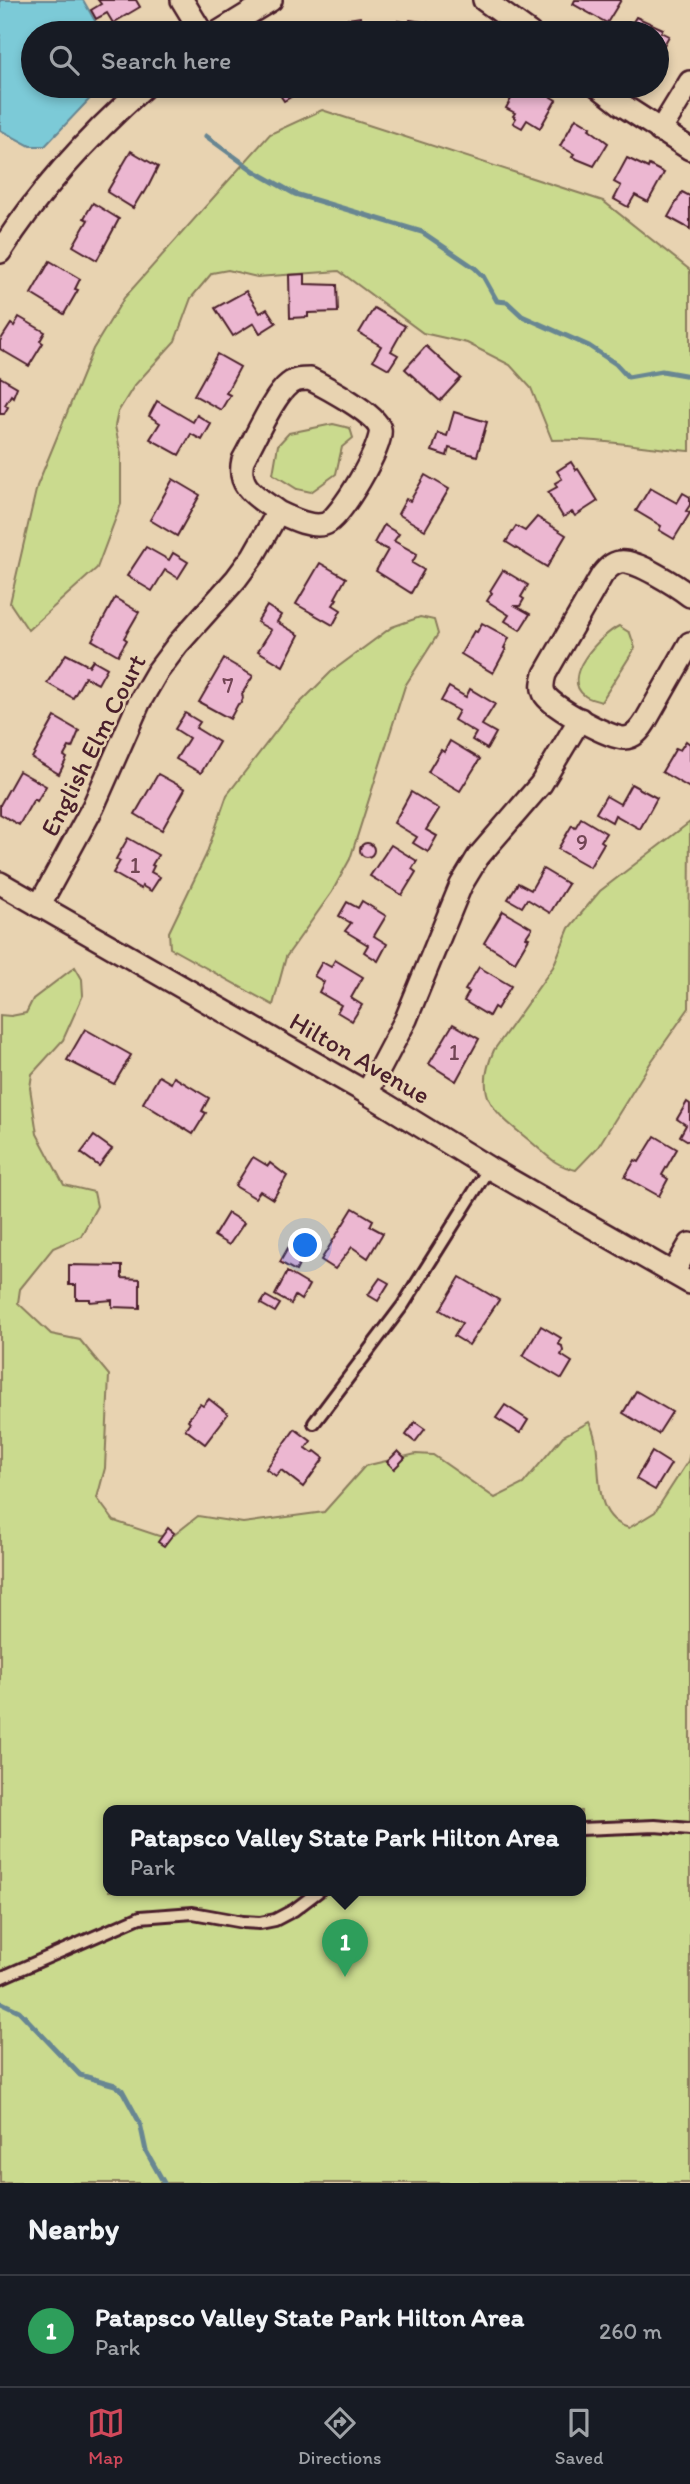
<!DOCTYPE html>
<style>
body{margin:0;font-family:Itim,sans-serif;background:#20242c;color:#f1f3f6}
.you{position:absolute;left:306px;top:1246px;width:24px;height:24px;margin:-18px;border:5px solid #fff;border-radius:50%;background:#1a73e8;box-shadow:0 0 0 10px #1a73e833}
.badge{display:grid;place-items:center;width:46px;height:46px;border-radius:50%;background:#d1495b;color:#fff;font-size:23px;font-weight:700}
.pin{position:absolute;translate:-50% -58px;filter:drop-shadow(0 2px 4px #0008)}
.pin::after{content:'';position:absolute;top:37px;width:24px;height:21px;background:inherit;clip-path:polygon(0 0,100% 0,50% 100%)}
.popup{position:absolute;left:103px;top:1805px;width:483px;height:91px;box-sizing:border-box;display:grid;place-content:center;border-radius:14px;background:#171b24;filter:drop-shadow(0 2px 5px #0005);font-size:23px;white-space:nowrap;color:#9ea1a6}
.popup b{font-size:26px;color:#f1f3f6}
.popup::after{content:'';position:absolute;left:50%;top:100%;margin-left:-14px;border:14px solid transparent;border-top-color:#171b24}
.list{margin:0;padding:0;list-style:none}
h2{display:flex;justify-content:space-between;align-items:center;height:91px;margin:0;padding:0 28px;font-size:30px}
h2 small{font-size:23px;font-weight:400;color:#9ea1a6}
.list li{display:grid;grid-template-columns:46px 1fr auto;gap:21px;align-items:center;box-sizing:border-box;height:112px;padding:0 28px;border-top:2px solid #363941}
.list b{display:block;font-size:26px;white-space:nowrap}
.list p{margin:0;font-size:23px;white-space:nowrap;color:#9ea1a6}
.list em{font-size:23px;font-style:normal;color:#9ea1a6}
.icon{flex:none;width:38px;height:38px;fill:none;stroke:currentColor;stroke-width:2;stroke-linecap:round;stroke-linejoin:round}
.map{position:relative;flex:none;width:690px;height:2183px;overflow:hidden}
.search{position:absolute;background:#171b24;box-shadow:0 4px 10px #0003;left:21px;right:21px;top:21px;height:77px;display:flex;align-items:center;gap:18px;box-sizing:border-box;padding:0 24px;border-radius:38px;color:#9ea1a6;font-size:26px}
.sheet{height:203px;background:#171b24}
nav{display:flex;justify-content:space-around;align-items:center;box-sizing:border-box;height:98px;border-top:2px solid #363941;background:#171b24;font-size:19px;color:#9ea1a6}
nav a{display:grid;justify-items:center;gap:4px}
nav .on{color:#d1495b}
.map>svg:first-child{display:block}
</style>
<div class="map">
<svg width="690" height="2183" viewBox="0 0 690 2183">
<rect width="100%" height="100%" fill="#e8d3b1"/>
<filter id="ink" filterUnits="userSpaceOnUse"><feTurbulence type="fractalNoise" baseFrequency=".0143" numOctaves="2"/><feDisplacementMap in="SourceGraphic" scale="14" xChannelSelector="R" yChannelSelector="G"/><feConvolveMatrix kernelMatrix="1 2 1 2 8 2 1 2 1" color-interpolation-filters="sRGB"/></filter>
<g filter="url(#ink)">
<!-- green -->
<g fill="#cada8e" stroke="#8a7c5c" stroke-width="2" fill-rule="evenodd">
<path d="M322,110L603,201L690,270V451C644,448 599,438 552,440L531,388L510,365L467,343L423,333L339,271L257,277L228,270L212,273L191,298L175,341L134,386L118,412L115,426L121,454V504L97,568L28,630L10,603L37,486L93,349L124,298L270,134Z"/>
<path d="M333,424L350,428L353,438L342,447L336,474L311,492L297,489L273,474L278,445L289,433Z"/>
<path d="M420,617L434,620L438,634L405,686L350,859L332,892L286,957L273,1005L170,948L169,932L206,855L227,795L290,713L331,672L392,627Z"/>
<path d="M619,626L630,633L635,648L601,702C596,700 589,699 585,696C559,677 601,635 619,626Z"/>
<path d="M690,822L689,1008L651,1062L598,1147L576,1170C553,1165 547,1155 530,1141C496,1113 472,1098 494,1050L553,967L569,928L600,891Z"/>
<path d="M75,967L82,979L83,995L63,1040L32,1074L30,1088L37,1134L64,1185L94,1192L97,1206L81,1236L53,1248L20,1289L18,1303L51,1334L80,1340L109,1375L105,1468L97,1498L114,1521L159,1536L174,1535L198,1516L243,1523L324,1512L365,1466L416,1454L433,1455L495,1498L523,1484L563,1436L589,1422C608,1455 584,1514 629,1528L655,1512L688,1461L690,1453V2183H0V1015L11,1016L26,1013L33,999ZM109,1811H581V1891H109Z"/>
</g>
<!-- water -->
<path fill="#7bcad7" stroke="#678692" stroke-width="2" d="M0,0H83L102,33H33V86H102L45,146H30L0,130Z"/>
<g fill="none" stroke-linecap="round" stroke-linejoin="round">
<!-- stream -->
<g stroke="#678692" stroke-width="5">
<path d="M206,136L254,171L295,194L422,232L475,268L483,276L497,301L507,302L522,316L589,346L616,364L628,377L662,371L690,376"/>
<path d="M0,2002L19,2011L80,2075L115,2085L122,2090L140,2123L146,2151L164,2183"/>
</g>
</g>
<!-- building -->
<g fill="#ecb7d1" stroke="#4a1f2b" stroke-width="2">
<path d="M98,0H136L140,7L113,23L107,13L96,19L91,10L101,4Z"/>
<path d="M575,0H621L607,23L573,4Z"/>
<path d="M360,17L365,33H317L315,27L333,21L334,25L342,22L341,20Z"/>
<path d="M636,17L663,29L661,32L669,36L657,58V33H626Z"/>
<path d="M410,20L443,25L442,33H396L398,21L409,23Z"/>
<path d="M274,86H296L299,92L284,101Z"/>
<path d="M518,86L539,94L541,91L556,100L540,128L527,120L522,128L513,123L516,118L513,116L515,113L506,108Z"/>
<path d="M576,118L591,127L589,129L608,143L594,166L572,157L574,154L560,146Z"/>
<path d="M131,151L158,167L148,187L144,194L142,193L133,208L107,192Z"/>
<path d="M627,158L648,168L649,165L664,173L648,202L635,195L628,207L614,199L621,186L614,182Z"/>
<path d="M682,192L690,196V229L668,217Z"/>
<path d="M93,203L119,219L97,260L73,246L88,220L84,218Z"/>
<path d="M50,261L80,279L75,289L78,290L64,314L31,294Z"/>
<path d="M305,274V284L337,285L338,312L308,313V317L290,318L289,275Z"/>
<path d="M246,291L260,313L267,309L276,323L260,333L254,323L233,336L215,308Z"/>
<path d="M374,308L405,326L391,351L398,355L389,369L373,360L381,346L359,333Z"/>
<path d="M19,317L45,332L40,341L43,343L29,366L0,349V341L11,324L14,326Z"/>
<path d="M426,346L461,378L440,401L405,369Z"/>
<path d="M217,354L240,367L226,393L230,395L221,410L194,395Z"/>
<path d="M0,377L17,387L13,397L11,395L5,405L8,407L4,414H0Z"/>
<path d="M157,401L193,422L197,415L211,424L202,440L191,434L179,455L150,439L160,423L149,416Z"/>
<path d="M454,412L487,422L477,456L449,448L447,456L432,451L438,433L447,436Z"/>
<path d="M571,462L576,470L578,469L598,501L575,516L572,512L563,517L548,492L557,487L555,483L562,479L557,471Z"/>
<path d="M425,475L449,489L425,530L398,514L406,499L410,501Z"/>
<path d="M173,479L200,495L177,536L150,520Z"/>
<path d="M650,488L677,503L683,493L690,497V505L686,511L690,513L674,539L659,530L661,526L636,511Z"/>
<path d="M537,517L566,535L547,567L506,542L516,526L525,531Z"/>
<path d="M384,525L399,534L394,541L417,554L412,563L424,570L411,593L376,571L388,550L374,543Z"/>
<path d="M146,547L169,560L173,553L188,562L178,578L165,570L152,591L127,576Z"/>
<path d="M320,563L346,578L335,598L337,599L333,605L341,610L333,625L296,604Z"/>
<path d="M503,570L528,585L521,597L524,599L520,606H516L530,614L520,630L505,621L509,615L487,601L492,593L490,591Z"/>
<path d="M115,598L139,612L124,638L127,640L118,655L92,640Z"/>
<path d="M267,606L281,615L277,622L299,635L283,666L258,651L271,630L257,622Z"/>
<path d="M482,623L509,638L504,648L506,649L493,673L461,654L474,631L477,632Z"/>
<path d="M66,654L89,666L93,660L107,668L98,684L85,677L73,698L47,683Z"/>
<path d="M224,659L253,676L242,694L243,698L241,703L238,704L230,719L199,702Z"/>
<path d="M449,687L466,697L470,689L495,704L482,725L496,733L487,749L472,740L476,733L454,720L459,711L441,701Z"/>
<path d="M185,713L200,722L196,728L219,742L201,773L176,759L189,738L175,729Z"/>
<path d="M55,717L79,731L72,748L69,747L64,756L67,758L59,774L32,758Z"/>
<path d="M450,741L480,759L460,791L428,772L441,750L444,752Z"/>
<path d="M686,741L690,744V788L662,772L676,748L680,750Z"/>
<path d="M19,771L46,786L37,801L34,799L19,825L0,814V805Z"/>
<path d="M158,774L185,789L162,830L135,814Z"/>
<path d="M631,784L657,798L640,829L615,815L612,822L596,813L606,796L620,804Z"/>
<path d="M411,792L439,809L426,830L437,836L428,852L413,843L417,837L394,823Z"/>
<path d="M581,818L606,833L601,841L604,843L590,867L558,849L572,825L575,828Z"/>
<path d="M128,838L158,855L152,865L154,866L151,872L160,877L151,891L142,886L141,889L113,873L120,861L116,859Z"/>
<circle cx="367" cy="850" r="7"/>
<path d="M391,845L417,861L412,869L416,872L402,895L370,876Z"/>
<path d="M543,869L568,884L550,913L527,899L522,907L508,899L518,883L531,890Z"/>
<path d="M362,901L386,916L374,936L387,944L378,961L364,952L368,945L345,931L351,923L339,916L347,902L358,908Z"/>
<path d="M503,911L532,928L526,937L529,938L515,962L484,943Z"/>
<path d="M335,960L363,977L351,998L362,1005L352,1021L337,1012L341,1005L319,992L324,982L314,976L322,962L331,967Z"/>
<path d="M479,967L511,986L497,1009L494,1007L489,1016L464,1001L469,992L465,990Z"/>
<path d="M453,1024L479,1039L456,1081L429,1064Z"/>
<path d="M85,1029L131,1055L114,1084L67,1060Z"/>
<path d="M159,1076L171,1083L174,1077L209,1098L202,1111L206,1113L193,1134L143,1103Z"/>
<path d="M687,1102L690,1104V1142L680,1136L686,1125L677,1119Z"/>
<path d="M94,1136L112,1149L99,1166L81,1153Z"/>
<path d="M655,1136L677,1149L662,1175L668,1179L659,1196L625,1177L635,1160L639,1162Z"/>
<path d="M253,1157L268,1166L270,1163L287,1176L273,1199L260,1191L255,1198L235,1186Z"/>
<path d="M353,1208L373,1220L370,1226L383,1233L368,1258L352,1247L335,1269L321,1260Z"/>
<path d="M228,1213L244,1223L229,1245L214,1236Z"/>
<path d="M288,1248L303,1257L296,1271L280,1262Z"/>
<path d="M69,1265L122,1266V1278L140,1279V1308L112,1307V1300L90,1302V1299H76V1285H69Z"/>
<path d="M287,1272L309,1285L301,1300L295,1296L291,1304L275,1295Z"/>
<path d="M460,1277L499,1300L469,1345L454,1336L462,1323L440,1310Z"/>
<path d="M380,1278L389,1283L378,1301L368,1295Z"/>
<path d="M266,1296L280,1304L275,1312L261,1304Z"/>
<path d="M541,1326L561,1338L558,1344L562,1346L563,1351L561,1355L572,1362L562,1379L523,1356Z"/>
<path d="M636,1391L672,1412L658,1434L623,1413Z"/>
<path d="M209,1399L228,1414L205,1444L185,1429L190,1422L188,1420L200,1404L203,1406Z"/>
<path d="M505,1405L528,1420L520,1433L496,1418Z"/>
<path d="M415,1422L425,1429L415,1442L406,1435Z"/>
<path d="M295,1429L311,1441L306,1448L313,1453L315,1451L324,1458L303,1487L281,1470L276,1476L266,1469Z"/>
<path d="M398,1451L405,1458L394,1469L387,1462Z"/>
<path d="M652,1452L671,1464L655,1490L636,1479Z"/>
<path d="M168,1528L174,1533L164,1546L158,1542Z"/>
</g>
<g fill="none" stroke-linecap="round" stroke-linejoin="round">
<defs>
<g id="lane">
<path d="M314,1423L403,1305L489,1168"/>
<path d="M581,1829L655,1826L690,1829"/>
<path d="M0,1978L140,1917L193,1913L243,1922L260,1923L275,1920L294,1910L319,1891"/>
</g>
<g id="street">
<path d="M182,0L202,33"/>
<path d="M484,0L530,33"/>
<path d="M217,33L271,0"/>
<path d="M598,86L622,105L690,149"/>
<path d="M660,131L690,82"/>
<path d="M0,252C40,189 90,135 145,86"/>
<path d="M690,596C677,586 635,559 620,562C612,563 607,569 602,575L545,674C543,681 541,688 545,695C554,708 609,738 624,738C634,738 640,730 645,722L690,643"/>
<path d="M0,883L367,1093L489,1168L690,1283"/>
<path d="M39,906L93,807L139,703L157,672L178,644L236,579L253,556L278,512C258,497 236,488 243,460C254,441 273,396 289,384C295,379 302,379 310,379C326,387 375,413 380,429C385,443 339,521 325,524C310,528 291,518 278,512"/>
<path d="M367,1093L406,1019L461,885L478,857L541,784L580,719"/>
<path d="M673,1273L690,1244"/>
</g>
</defs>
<!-- lane casing -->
<use href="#lane" stroke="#4a1f2b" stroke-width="16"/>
<!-- street casing -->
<use href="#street" stroke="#4a1f2b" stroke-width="26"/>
<!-- lane -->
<use href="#lane" stroke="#e8d3b1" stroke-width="10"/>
<!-- street -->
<use href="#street" stroke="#e8d3b1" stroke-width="21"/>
</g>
</g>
<g text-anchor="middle" stroke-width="5" stroke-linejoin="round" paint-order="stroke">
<!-- number labels -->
<g font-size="23" fill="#724554">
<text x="228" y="693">7</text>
<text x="582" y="850">9</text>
<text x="135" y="873">1</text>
<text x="454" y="1060">1</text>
</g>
<!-- street labels -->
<g font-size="26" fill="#4a1f2b" stroke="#e8d3b1">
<text transform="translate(93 745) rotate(-63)" y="9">English Elm Court</text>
<text transform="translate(360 1058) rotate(30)" y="9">Hilton Avenue</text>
</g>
</g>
</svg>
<div class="you"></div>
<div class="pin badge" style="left:345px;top:1977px;background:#2e9e5b">1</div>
<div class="popup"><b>Patapsco Valley State Park Hilton Area</b>Park</div>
<div class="search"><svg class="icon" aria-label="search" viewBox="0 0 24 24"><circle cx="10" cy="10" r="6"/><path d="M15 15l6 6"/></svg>Search here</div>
</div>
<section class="sheet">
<h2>Nearby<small></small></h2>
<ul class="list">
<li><span class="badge" style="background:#2e9e5b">1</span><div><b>Patapsco Valley State Park Hilton Area</b><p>Park</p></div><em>260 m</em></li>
</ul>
</section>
<nav>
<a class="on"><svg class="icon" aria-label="map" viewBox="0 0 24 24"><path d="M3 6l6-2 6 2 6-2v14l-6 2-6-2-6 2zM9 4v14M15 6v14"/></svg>Map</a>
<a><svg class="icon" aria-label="directions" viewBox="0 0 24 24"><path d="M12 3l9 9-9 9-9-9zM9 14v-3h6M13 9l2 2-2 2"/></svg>Directions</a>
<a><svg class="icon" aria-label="saved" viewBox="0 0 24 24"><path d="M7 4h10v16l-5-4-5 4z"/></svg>Saved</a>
</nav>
